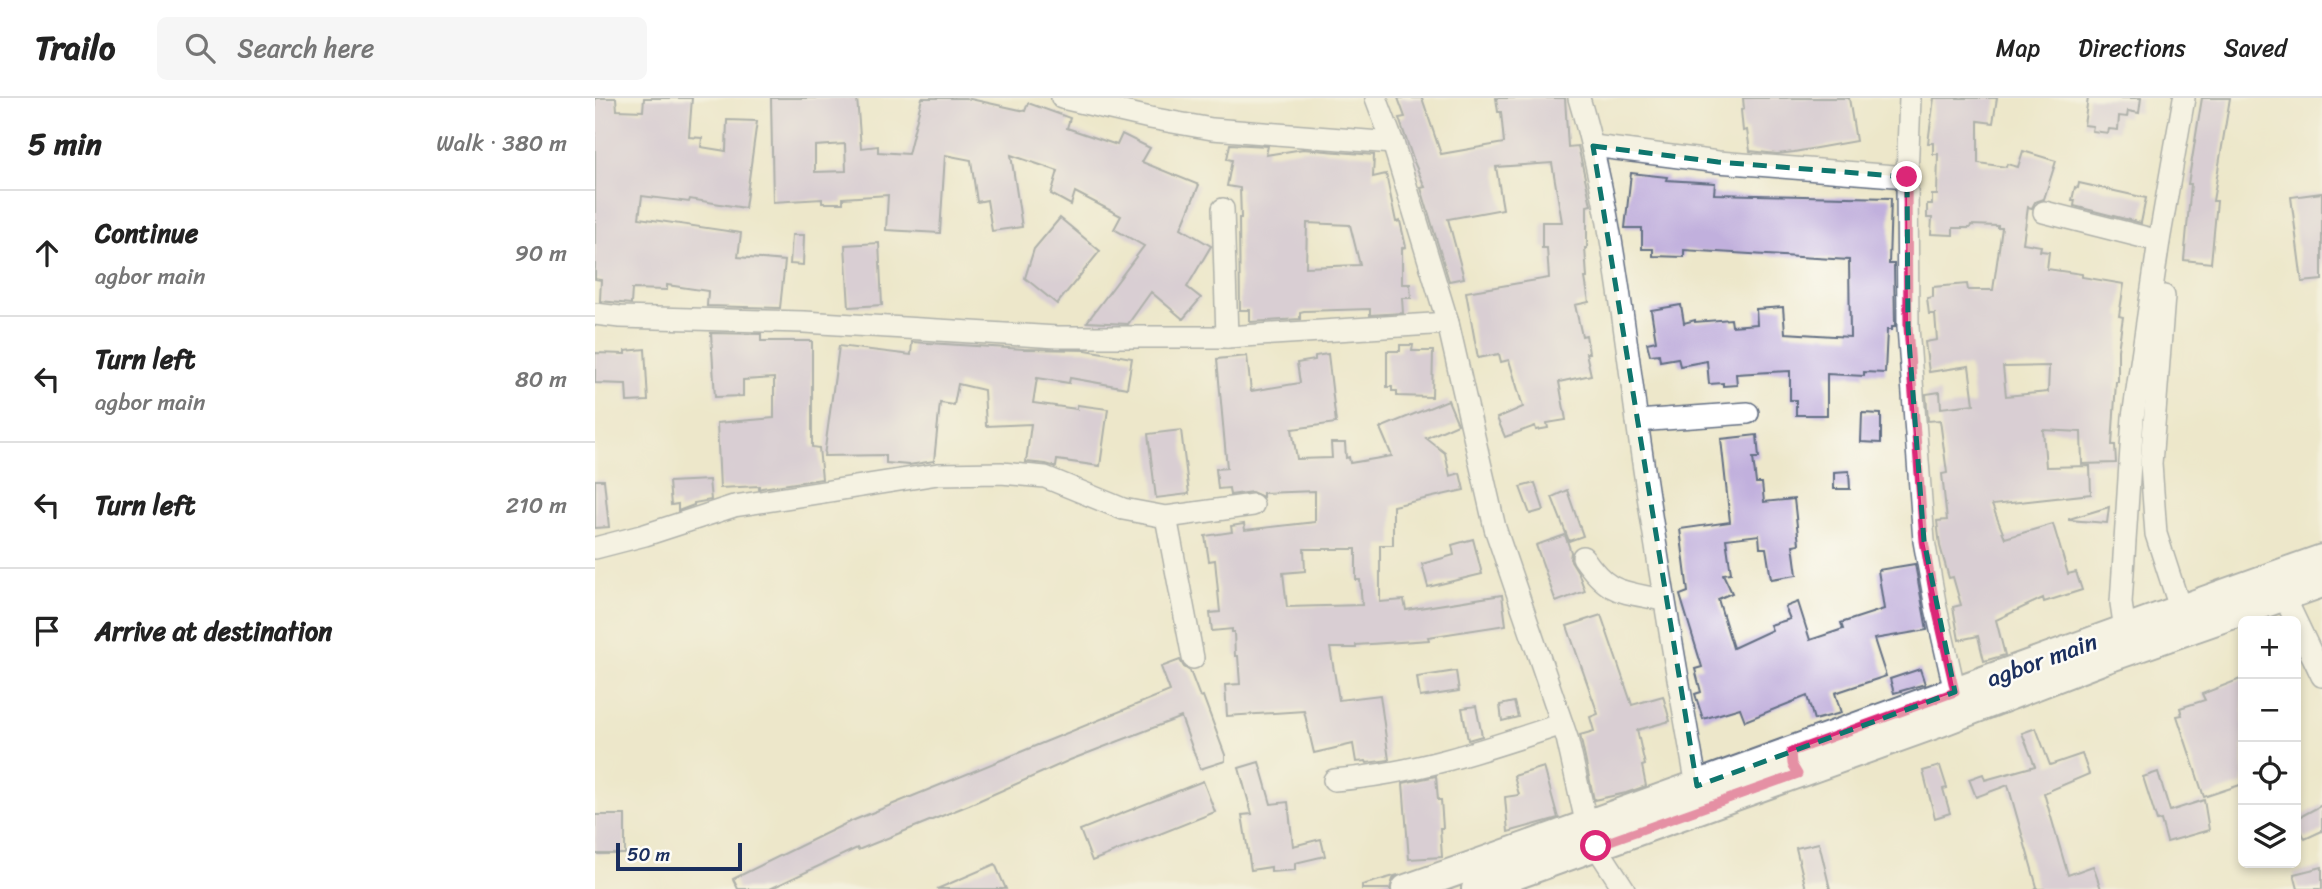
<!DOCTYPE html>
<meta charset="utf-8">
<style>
body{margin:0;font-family:Sriracha,sans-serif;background:#f6f6f6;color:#222}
.controls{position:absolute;right:21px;bottom:21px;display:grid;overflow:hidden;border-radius:10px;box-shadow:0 4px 10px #0003}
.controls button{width:63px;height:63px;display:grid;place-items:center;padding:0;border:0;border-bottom:2px solid #e0e0e0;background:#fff;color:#222;font:35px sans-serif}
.scale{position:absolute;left:21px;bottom:18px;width:126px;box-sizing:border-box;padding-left:7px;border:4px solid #1b2f5e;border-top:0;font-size:19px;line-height:24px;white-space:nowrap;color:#1b2f5e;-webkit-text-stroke:5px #fdfcf7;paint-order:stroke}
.stop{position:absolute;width:21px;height:21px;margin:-16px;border:5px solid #db2777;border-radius:50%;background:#fff}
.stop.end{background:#db2777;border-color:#fff;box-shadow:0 2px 7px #0008}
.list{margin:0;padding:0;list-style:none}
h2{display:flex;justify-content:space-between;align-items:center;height:91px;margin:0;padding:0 28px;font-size:30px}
h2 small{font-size:23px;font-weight:400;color:#767676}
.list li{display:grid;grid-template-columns:46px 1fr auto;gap:21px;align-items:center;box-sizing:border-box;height:126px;padding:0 28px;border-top:2px solid #e0e0e0}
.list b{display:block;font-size:26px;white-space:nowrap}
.list p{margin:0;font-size:23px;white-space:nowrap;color:#767676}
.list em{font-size:23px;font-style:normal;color:#767676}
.icon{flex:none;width:38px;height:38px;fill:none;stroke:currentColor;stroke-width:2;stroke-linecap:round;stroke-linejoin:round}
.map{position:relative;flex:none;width:1727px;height:791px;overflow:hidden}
header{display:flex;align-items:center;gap:42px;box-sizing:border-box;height:98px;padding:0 35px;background:#fff;border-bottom:2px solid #e0e0e0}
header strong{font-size:33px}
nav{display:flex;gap:38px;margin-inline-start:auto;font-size:24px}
.search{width:490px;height:63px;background:#f6f6f6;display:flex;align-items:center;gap:18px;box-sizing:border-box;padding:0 24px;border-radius:10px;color:#767676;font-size:26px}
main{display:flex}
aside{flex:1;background:#fff}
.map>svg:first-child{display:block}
</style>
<header>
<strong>Trailo</strong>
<div class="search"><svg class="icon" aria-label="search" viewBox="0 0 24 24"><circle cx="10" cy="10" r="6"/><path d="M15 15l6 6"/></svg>Search here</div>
<nav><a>Map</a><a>Directions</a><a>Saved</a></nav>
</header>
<main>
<aside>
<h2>5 min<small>Walk · 380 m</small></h2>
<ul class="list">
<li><svg class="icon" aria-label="ahead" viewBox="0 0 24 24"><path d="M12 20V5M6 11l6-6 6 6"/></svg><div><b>Continue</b><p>agbor main</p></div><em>90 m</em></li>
<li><svg class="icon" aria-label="left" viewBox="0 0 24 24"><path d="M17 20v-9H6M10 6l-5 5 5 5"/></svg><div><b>Turn left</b><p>agbor main</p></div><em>80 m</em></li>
<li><svg class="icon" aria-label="left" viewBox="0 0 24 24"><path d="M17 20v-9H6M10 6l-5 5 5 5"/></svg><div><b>Turn left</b></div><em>210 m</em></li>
<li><svg class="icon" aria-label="arrive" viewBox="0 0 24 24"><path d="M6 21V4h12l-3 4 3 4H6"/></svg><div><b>Arrive at destination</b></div></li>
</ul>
</aside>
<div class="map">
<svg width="1727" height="791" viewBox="0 0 1727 791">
<rect width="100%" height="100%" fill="#fdfcf7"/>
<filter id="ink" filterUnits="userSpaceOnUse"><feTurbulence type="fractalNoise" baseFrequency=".0143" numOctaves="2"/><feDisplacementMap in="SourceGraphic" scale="14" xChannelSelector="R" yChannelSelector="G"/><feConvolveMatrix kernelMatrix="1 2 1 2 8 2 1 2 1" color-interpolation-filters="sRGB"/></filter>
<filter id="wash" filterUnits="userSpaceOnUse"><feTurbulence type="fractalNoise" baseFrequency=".00686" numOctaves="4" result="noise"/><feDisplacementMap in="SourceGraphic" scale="28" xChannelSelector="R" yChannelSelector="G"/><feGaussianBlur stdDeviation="1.57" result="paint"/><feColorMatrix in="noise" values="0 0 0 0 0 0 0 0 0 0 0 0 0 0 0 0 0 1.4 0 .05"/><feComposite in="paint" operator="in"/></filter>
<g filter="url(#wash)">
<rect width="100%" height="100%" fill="#ede7ca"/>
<g id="blocks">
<!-- building -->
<g fill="#c1b0dd" fill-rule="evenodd">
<path d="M0,0H21L22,12L48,13L49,0H97L94,39L107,40L106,49L131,53L132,22L162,23L150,110L95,101L94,104L47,98L44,120L146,135L143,159L190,163L185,210L112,208L113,193L72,187V192L37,191L36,206L5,203L6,182L0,181Z"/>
<path d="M176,0H262L266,50L283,48V54L313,56L327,0H371L430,13L433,5L475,20L472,30L522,47L527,36L555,50L547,64L604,87L586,130L616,148L592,189L606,200L588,221L556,194L533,226L492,224L549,148L519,131L526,118L480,94L476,107L456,96L463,73L416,57L427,129L397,133L392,102L382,104L376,62L350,57L345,135L291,132L293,97L248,100V105H227V101L178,104ZM250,46L251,73L220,74V48Z"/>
<path d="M803,0H827L846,56L909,45L906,14H903L901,0H970L973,49L983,48L996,107L992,108V150H990L992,180H990L994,204L980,207L987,238L991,237L994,255H991L996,277L964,284L971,322L952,325L953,330L941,332L940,328L910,339L902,320L928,309L914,262L906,264L904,256L883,260L871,194L954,180L952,150H947V124H967L957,65L901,69L908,111L853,121L869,180L854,183L826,90L830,89L819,64L804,20L810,19Z"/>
<path d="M1148,0H1254L1261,43L1199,54L1182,56L1155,53L1152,32L1148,33L1146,12L1149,11Z"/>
<path d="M1339,0H1402L1398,25L1383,23V65L1411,69L1412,66L1423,69L1428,53L1461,63L1449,101L1440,104L1437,110L1433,109L1428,145L1446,148L1445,153L1454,154L1452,171L1487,176V179L1529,186L1524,218L1528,219L1523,252V284H1521L1517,347H1520L1521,365L1487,366L1486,334L1448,332L1451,369L1495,368L1496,396L1397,407L1410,440L1458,426L1473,476L1481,474L1487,492L1449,504L1448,500L1401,522L1410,557L1389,563L1383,538L1364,542L1358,509L1366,507L1358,479L1354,480L1345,448L1342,423L1352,422L1347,376L1352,375L1345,322L1333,323L1331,296L1345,294L1346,310L1379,306L1374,268L1334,274L1330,244L1342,242L1340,216H1334L1332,200L1338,199V189L1372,186L1373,192H1398L1407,130H1403V128L1376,127L1375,130H1358V137L1336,136L1337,120H1332V106H1337V97H1342L1343,56H1338V45H1333ZM1454,268L1453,294L1411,298L1408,269Z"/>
<path d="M1493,0H1546L1544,15L1533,13L1532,19L1524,18L1523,32L1514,31L1513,35L1497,33L1498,28L1489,27Z"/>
<path d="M1607,0H1635L1618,103H1622L1616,165L1589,162L1596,86H1593Z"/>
<path d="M635,46L673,48L671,57L708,51L779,57L778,79L791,76L801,124L805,123L811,149L807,150V186H815L816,200H807L808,215L775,217V211L709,213L705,214V221L655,224V212H645L644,120H646L645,90L632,88L637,62L632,61ZM712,125L755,127L765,167L711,169Z"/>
<path d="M1036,75L1072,79L1071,82L1120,85L1119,96L1296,100L1294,166H1299L1300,229H1297V232H1292L1290,275L1269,274V278L1232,276V317H1201V302H1195V273L1141,276L1142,287L1128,288V285L1114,286L1112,263L1085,268L1083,260L1065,263L1064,256L1055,257L1052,245L1061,243L1056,212L1086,207L1089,225L1100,222V224L1136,221L1137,228L1162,226L1161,211L1188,209L1190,235L1255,239L1254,162L1089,152V159L1058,158V151H1047V130H1030Z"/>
<path d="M1484,85L1551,100L1546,125L1479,108L1480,102H1477L1480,89L1483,90Z"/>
<path d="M1727,95V182L1707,184L1696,99Z"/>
<path d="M465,120L505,153L462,206L430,180L439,151Z"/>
<path d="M197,137H209L208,167L195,166Z"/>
<path d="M284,145L287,207L254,209L250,147Z"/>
<path d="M116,235L166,236V243H217V349L224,350L227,381L167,390L164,391V388L125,390L122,325L179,320V280L148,282V298L120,299Z"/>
<path d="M317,244L429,251L491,252L537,260L532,290L475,280L474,285L442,280L438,305L482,311V307L513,311L505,368L462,362L461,369L451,366L431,364L436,326L391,328L389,292L363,286L359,307L345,305L339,363L314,367L291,365V357L229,358L244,248L316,257Z"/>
<path d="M805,247H818L817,253H838L837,299L802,298V293H797V289H792V253H805Z"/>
<path d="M50,251L53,303L32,304L31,286L0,285V255L30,256V253Z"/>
<path d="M733,256L741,325L697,331L702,361L737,360L736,345H750L751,360L754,359L755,365L797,358L785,330L853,302L863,326L831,340L850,355L855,378L865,375L869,392L798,408V447H785V504L809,502L811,512L907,497L911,527L833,539L834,542L761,547V550H735L744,602L785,597L794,662L772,665L771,663L761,664L758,646L719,655L709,613L632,618L630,587L645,586L643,558H640L639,534H637V531L617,533L615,515L625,514L620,462L614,463L610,438L637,434L636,428L649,426L650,432L720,424V393L668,395V399L657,394L635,397L634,390L623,391L621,371L632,370L622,261L652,258L656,293L705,285L702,265L720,262V258ZM709,451H761V482H765L767,507L692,509L688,475L710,473Z"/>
<path d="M1267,315L1286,316V345L1266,344Z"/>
<path d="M586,332L594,396L561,400L553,336Z"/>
<path d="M1162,337L1164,360H1158L1161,385H1167L1169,404L1199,401L1204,446L1198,447L1202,477L1176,481L1171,450H1165L1164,437L1131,441L1136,475L1128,476L1137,495L1123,501L1138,550L1177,532L1175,527L1195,521L1190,509L1203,504L1215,542L1248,531L1246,525L1289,511L1283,472L1320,466L1332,532L1279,541L1291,578L1240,595L1246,615L1219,622L1212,598L1150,623L1145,610L1108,621L1100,596L1106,594L1100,571L1107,569L1085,497L1093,494L1085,431L1135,424L1126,341Z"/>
<path d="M1254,373L1255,391H1239V374Z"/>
<path d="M0,382H9L14,429L0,430Z"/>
<path d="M114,382L116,402L99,405V407L83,413V406L76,407L74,384Z"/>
<path d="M940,385L949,412L935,416L925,389Z"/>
<path d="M972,392L988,438L974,443L957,399Z"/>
<path d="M1514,409L1512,425L1474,422V421Z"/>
<path d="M970,437L976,454L975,461L983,474L990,493L961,504L941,447Z"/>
<path d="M878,441L887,476L833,489L827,466L859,457L857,447Z"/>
<path d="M1006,517L1037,607L1068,598L1075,623L1042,632L1050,667L1047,668L1051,688L1031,695L999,702L985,637L999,633L995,619L1003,616L972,528Z"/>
<path d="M585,562L589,569L595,573L605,599L608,598L630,657V663L605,671L586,619L475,662L374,707L263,752L262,750L175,791H143L138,781L252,725L575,593L566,569Z"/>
<path d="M1325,571L1330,586L1299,595L1295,581Z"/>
<path d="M861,573L864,593L825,599L822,579Z"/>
<path d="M1648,580V686L1609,699L1582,618L1587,617L1585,610L1610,602L1607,596Z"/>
<path d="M919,604L923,619L907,623L905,607Z"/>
<path d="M881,608L887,638L873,642L867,610Z"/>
<path d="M1441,630L1455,667L1487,656L1494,676L1449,695L1473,777L1498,768L1506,791H1440L1442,789L1413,687L1381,699L1374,681L1388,676L1390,682L1440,668L1427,635Z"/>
<path d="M664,664L676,706L693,704L698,748L726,741L730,758L700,765V772L676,774V769L656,772L647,717L657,716L644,670Z"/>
<path d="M1345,668L1352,690L1348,691L1355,715L1340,720L1328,673Z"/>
<path d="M949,669L963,720L913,734L910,699L924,697L919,678Z"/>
<path d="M1563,674L1575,713L1609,702L1614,732L1572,744L1566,722L1562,723L1548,679Z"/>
<path d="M841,678L843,702H846L848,730H845L847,759L814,761L808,685Z"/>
<path d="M608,683L620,714L497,763L485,732Z"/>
<path d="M1727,707V733L1710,741L1701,721Z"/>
<rect x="0" y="717" width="30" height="39"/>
<path d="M1224,745L1235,791H1211L1201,750Z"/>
<path d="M400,766L411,791H342Z"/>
<path d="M1727,769V791H1703L1699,776Z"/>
<path d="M803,777L798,781L795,791H767V787Z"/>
</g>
</g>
</g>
<g filter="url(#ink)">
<use href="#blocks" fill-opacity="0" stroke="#646f84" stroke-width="2"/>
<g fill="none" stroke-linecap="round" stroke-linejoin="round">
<defs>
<g id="minor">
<path d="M467,0L555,20L617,31L798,45"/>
<path d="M781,0L798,45L853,225L900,430L972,640L992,728"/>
<path d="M984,0C1015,105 1027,214 1042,323C1059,445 1080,566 1102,688"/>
<path d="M1315,0L1312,79L1313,229L1329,443L1341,510L1360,594"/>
<path d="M998,48L1123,64L1312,79"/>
<path d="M628,111L632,239"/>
<path d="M1449,114L1564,143"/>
<path d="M1569,198L1556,366L1561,436L1585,510"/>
<path d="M0,216L25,219L209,224L462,239H632L853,225"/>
<path d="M1042,323L1153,315"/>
<path d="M571,419L598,560"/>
<path d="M0,450L50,437L139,408L343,376L406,375L450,379L528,411L571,419L658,407"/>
<path d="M988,459C1014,497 1026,493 1068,502"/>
<path d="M1689,498L1727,578"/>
<path d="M1530,532L1526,505L1538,319L1564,143L1589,0"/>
<path d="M739,682C819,676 892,651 967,626"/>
<path d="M1001,748L1029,791"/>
</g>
<g id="major">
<path d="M811,791C1117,684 1421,569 1727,461"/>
<path d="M881,791L1343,625L1507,562L1727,485"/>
</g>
</defs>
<!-- minor casing -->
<use href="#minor" stroke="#646f84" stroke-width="24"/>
<!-- major casing -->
<use href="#major" stroke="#646f84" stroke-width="32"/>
<!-- minor -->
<use href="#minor" stroke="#fff" stroke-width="21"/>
<!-- major -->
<use href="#major" stroke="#fff" stroke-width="28"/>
</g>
</g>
<g fill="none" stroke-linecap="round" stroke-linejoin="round" filter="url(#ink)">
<!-- route -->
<path stroke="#db2777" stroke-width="9" d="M1001,748L1203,676L1197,666L1196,654L1360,594L1341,510L1329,443L1313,229L1312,79"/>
</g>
<!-- marked area -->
<path d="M0 0H1727V791H0ZM998,48L1123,64L1312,79L1313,229L1329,443L1360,594L1102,688Z" fill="#ede7ca" fill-opacity=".55" fill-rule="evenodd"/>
<path fill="none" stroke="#0f766e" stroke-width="5" stroke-dasharray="14 9" stroke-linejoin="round" d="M998,48L1123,64L1312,79L1313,229L1329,443L1360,594L1102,688Z"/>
<g text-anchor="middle" stroke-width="5" stroke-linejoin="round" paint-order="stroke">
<!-- street labels -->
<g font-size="24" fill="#1b2f5e" stroke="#fdfcf7">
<text transform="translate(1447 562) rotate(-20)" y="8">agbor main</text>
</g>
</g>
</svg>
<div class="controls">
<button>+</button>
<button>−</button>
<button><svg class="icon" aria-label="locate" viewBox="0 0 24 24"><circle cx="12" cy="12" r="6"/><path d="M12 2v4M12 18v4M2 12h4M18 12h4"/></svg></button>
<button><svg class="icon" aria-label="layers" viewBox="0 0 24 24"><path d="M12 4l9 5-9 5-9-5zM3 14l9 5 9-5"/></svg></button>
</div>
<div class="scale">50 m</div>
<div class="stop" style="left:1001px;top:748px"></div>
<div class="stop end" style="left:1312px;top:79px"></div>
</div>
</main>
